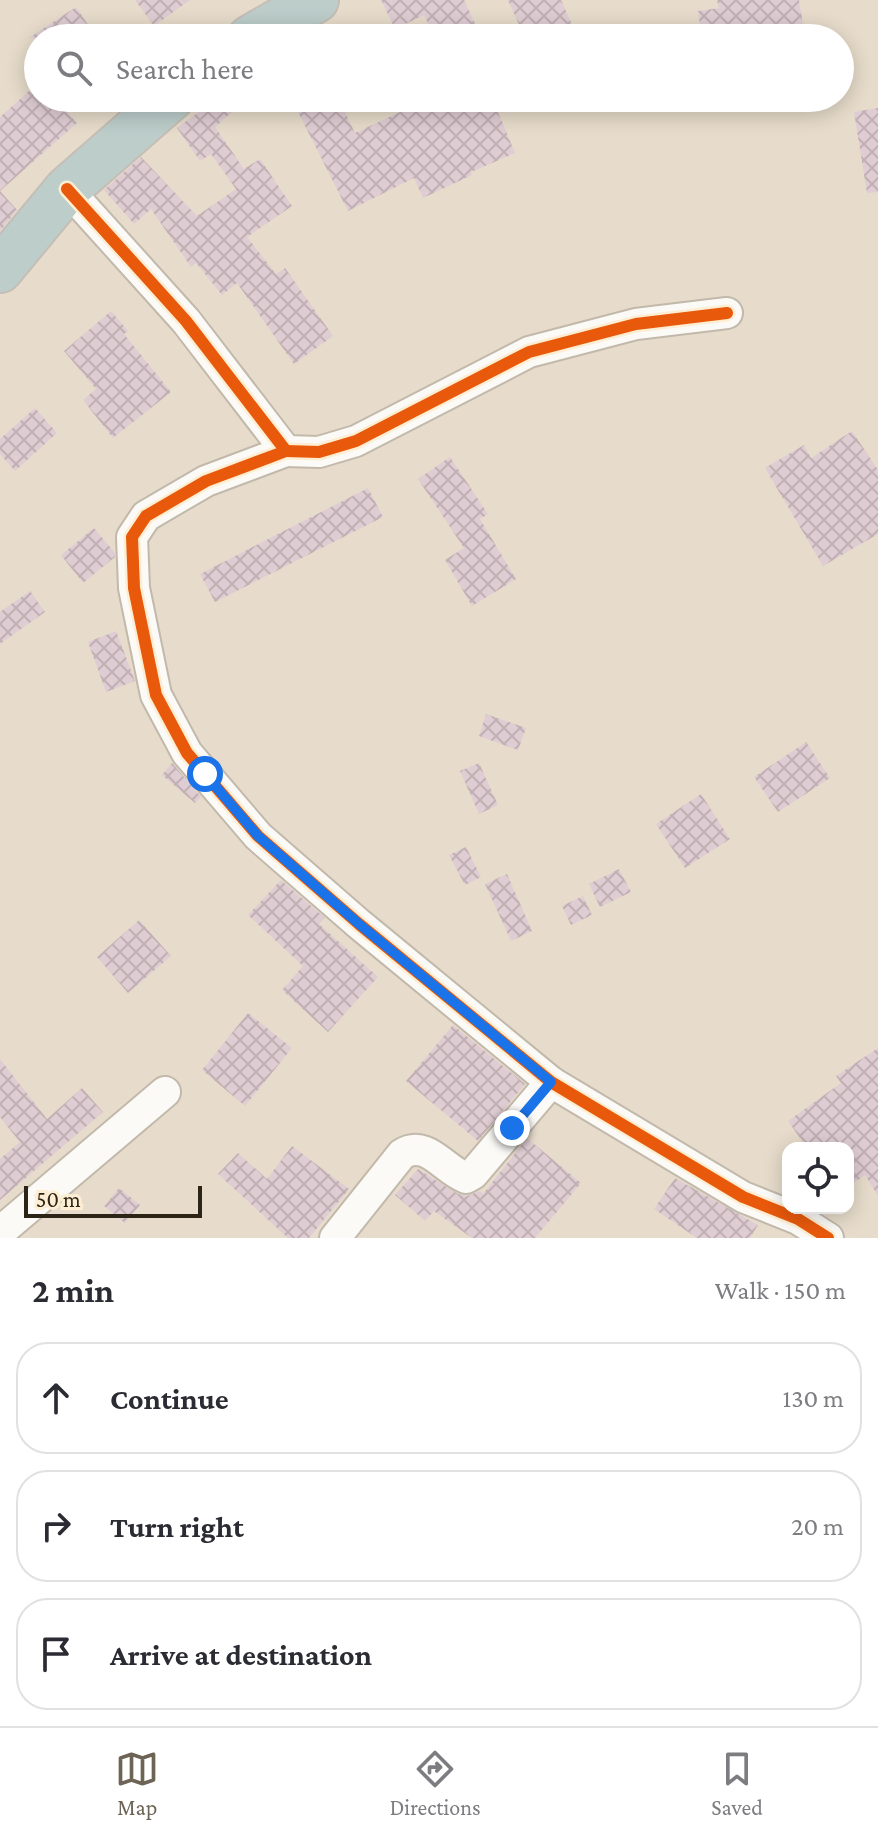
<!DOCTYPE html>
<meta charset="utf-8">
<style>
body{margin:0;font-family:"Crimson Pro",serif;background:#f7f7f7;color:#2b2b33}
.controls{position:absolute;right:24px;bottom:24px;display:grid;overflow:hidden;border-radius:16px;box-shadow:0 4px 20px #0003}
.controls button{width:72px;height:72px;display:grid;place-items:center;padding:0;border:0;border-bottom:2px solid #e1e1e2;background:#fff;color:#2b2b33;font:40px sans-serif}
.scale{position:absolute;left:24px;bottom:20px;width:178px;box-sizing:border-box;padding-left:8px;border:4px solid #2b2417;border-top:0;font-size:22px;line-height:28px;white-space:nowrap;color:#2b2417;-webkit-text-stroke:6px #fdeed3;paint-order:stroke}
.stop{position:absolute;width:24px;height:24px;margin:-18px;border:6px solid #1a73e8;border-radius:50%;background:#fff}
.stop.end{background:#1a73e8;border-color:#fff;box-shadow:0 2px 8px #0008}
.list{margin:0;padding:0;list-style:none}
h2{display:flex;justify-content:space-between;align-items:center;height:104px;margin:0;padding:0 32px;font-size:34px}
h2 small{font-size:26px;font-weight:400;color:#7c7c81}
.list li{display:grid;grid-template-columns:52px 1fr auto;gap:24px;align-items:center;box-sizing:border-box;height:112px;margin:0 16px 16px;padding:0 16px;border:2px solid #e1e1e2;border-radius:32px}
.list b{display:block;font-size:30px;white-space:nowrap}
.list em{font-size:26px;font-style:normal;color:#7c7c81}
.icon{flex:none;width:44px;height:44px;fill:none;stroke:currentColor;stroke-width:2;stroke-linecap:round;stroke-linejoin:round}
.map{position:relative;flex:none;width:878px;height:1238px;overflow:hidden}
.search{position:absolute;background:#fff;box-shadow:0 4px 20px #0003;left:24px;right:24px;top:24px;height:88px;display:flex;align-items:center;gap:20px;box-sizing:border-box;padding:0 28px;border-radius:44px;color:#7c7c81;font-size:30px}
.sheet{height:488px;background:#fff}
nav{display:flex;justify-content:space-around;align-items:center;box-sizing:border-box;height:112px;border-top:2px solid #e1e1e2;background:#fff;font-size:22px;color:#7c7c81}
nav a{display:grid;justify-items:center;gap:4px}
nav .on{color:#6d6456}
.map>svg:first-child{display:block}
</style>
<div class="map">
<svg width="878" height="1238" viewBox="0 0 878 1238">
<defs>
<pattern id="building-cross-hatch" width="8" height="8" patternUnits="userSpaceOnUse" patternTransform="scale(2)"><rect width="8" height="8" fill="#dfcdd3"/><path d="M0 0l8 8M0 8l8-8" fill="none" stroke="#c0b0b4"/></pattern>
</defs>
<rect width="100%" height="100%" fill="#e7dccb"/>
<!-- building -->
<g fill="url(#building-cross-hatch)">
<path d="M135,0H190L154,26Z"/>
<path d="M381,0H464L482,38H435L424,15L395,29Z"/>
<path d="M508,0H561L575,31L558,38H525Z"/>
<path d="M717,0H799L804,31L764,38H702L698,11L719,8Z"/>
<path d="M76,7L97,38H29Z"/>
<path d="M38,83V98H54L77,123L0,191L17,210L0,231V117Z"/>
<path d="M218,98H248L215,127L244,169L260,159L292,206L247,237L276,274L285,268L333,336L294,364L237,283L222,295L196,263L191,267L151,209L134,224L104,190L141,157L197,216L236,189L211,154L200,161L177,128Z"/>
<path d="M291,98H338L355,133L430,98H492L515,153L471,172L472,175L423,198L414,178L348,211Z"/>
<path d="M878,108V192L867,193L854,112Z"/>
<path d="M111,311L128,331L124,334L171,392L113,438L83,400L96,389L64,351Z"/>
<path d="M35,408L57,433L15,471L0,454V439Z"/>
<path d="M852,431L878,470V534L823,566L765,468L804,445L811,458Z"/>
<path d="M450,457L488,514L480,519L516,579L472,606L445,560L464,548L418,479Z"/>
<path d="M368,488L383,517L215,602L200,574Z"/>
<path d="M94,528L115,553V557L83,583L61,555Z"/>
<path d="M30,591L45,612L0,644V612Z"/>
<path d="M116,631L135,681L106,692L88,642Z"/>
<path d="M486,714L526,728L518,750L479,736Z"/>
<path d="M806,742L830,778L778,812L754,777Z"/>
<path d="M172,763L201,797L195,803L162,775Z"/>
<path d="M479,763L498,805L479,814L460,771Z"/>
<path d="M701,794L730,839L685,868L656,824Z"/>
<path d="M466,847L481,877L465,885L449,855Z"/>
<path d="M619,869L631,892L600,907L589,884Z"/>
<path d="M507,874L532,931L511,941L485,884Z"/>
<path d="M281,880L325,918L319,924L378,977L328,1032L282,990L303,966L248,915Z"/>
<path d="M583,896L592,915L571,925L562,906Z"/>
<path d="M139,920L171,956L128,993L97,957Z"/>
<path d="M248,1013L292,1048L245,1106L202,1070Z"/>
<path d="M453,1025L525,1084L478,1141L406,1081Z"/>
<path d="M878,1048V1196L865,1175L848,1187V1148H807L788,1121L841,1083L836,1076Z"/>
<path d="M0,1059L47,1119L82,1088L103,1112L0,1200V1159L20,1142L0,1117Z"/>
<path d="M527,1138L581,1183L535,1238H472L434,1211L425,1221L395,1195L418,1169L458,1194L467,1196L480,1191L483,1194Z"/>
<path d="M292,1146L349,1189L309,1238H288L218,1174L238,1153L267,1179Z"/>
<path d="M675,1178L758,1225L750,1238H697L654,1209Z"/>
<path d="M119,1188L140,1205L125,1223L104,1206Z"/>
</g>
<g fill="none" stroke-linecap="round" stroke-linejoin="round">
<defs>
<g id="minor">
<path d="M67,189L186,321L286,451L206,481L146,516L132,537L134,588L156,695L187,753L258,836L359,924L551,1082L743,1197L798,1219L828,1238"/>
<path d="M286,451L319,452L356,441L529,352L636,324L727,313"/>
<path d="M0,1232L165,1092"/>
<path d="M335,1238L402,1154C427,1139 443,1169 466,1178L473,1174L551,1082"/>
</g>
<g id="highway">
<path d="M250,38L316,0"/>
<path d="M0,270L67,189L171,98"/>
</g>
</defs>
<!-- minor casing -->
<use href="#minor" stroke="#c2b9ab" stroke-width="34"/>
<!-- highway casing -->
<use href="#highway" stroke="#c4beb6" stroke-width="48"/>
<!-- minor -->
<use href="#minor" stroke="#fbfaf7" stroke-width="30"/>
<!-- highway -->
<use href="#highway" stroke="#bccdca" stroke-width="44"/>
<defs>
<g id="cycleway">
<path d="M67,189L186,321L286,451L206,481L146,516L132,537L134,588L156,695L187,753L258,836L359,924L551,1082L743,1197L798,1219L828,1238"/>
<path d="M286,451L319,452L356,441L529,352L636,324L727,313"/>
</g>
</defs>
<!-- cycleway casing -->
<use href="#cycleway" stroke="#fdeed3" stroke-width="17"/>
<!-- cycleway -->
<use href="#cycleway" stroke="#e8590c" stroke-width="12"/>
</g>
<g fill="none" stroke-linecap="round" stroke-linejoin="round">
<!-- route -->
<path stroke="#1a73e8" stroke-width="10" d="M205,774L258,836L359,924L551,1082L512,1128"/>
</g>
</svg>
<div class="controls">
<button><svg class="icon" aria-label="locate" viewBox="0 0 24 24"><circle cx="12" cy="12" r="6"/><path d="M12 2v4M12 18v4M2 12h4M18 12h4"/></svg></button>
</div>
<div class="scale">50 m</div>
<div class="stop" style="left:205px;top:774px"></div>
<div class="stop end" style="left:512px;top:1128px"></div>
<div class="search"><svg class="icon" aria-label="search" viewBox="0 0 24 24"><circle cx="10" cy="10" r="6"/><path d="M15 15l6 6"/></svg>Search here</div>
</div>
<section class="sheet">
<h2>2 min<small>Walk · 150 m</small></h2>
<ul class="list">
<li><svg class="icon" aria-label="ahead" viewBox="0 0 24 24"><path d="M12 20V5M6 11l6-6 6 6"/></svg><div><b>Continue</b></div><em>130 m</em></li>
<li><svg class="icon" aria-label="right" viewBox="0 0 24 24"><path d="M7 20v-9h11M14 6l5 5-5 5"/></svg><div><b>Turn right</b></div><em>20 m</em></li>
<li><svg class="icon" aria-label="arrive" viewBox="0 0 24 24"><path d="M6 21V4h12l-3 4 3 4H6"/></svg><div><b>Arrive at destination</b></div></li>
</ul>
</section>
<nav>
<a class="on"><svg class="icon" aria-label="map" viewBox="0 0 24 24"><path d="M3 6l6-2 6 2 6-2v14l-6 2-6-2-6 2zM9 4v14M15 6v14"/></svg>Map</a>
<a><svg class="icon" aria-label="directions" viewBox="0 0 24 24"><path d="M12 3l9 9-9 9-9-9zM9 14v-3h6M13 9l2 2-2 2"/></svg>Directions</a>
<a><svg class="icon" aria-label="saved" viewBox="0 0 24 24"><path d="M7 4h10v16l-5-4-5 4z"/></svg>Saved</a>
</nav>
